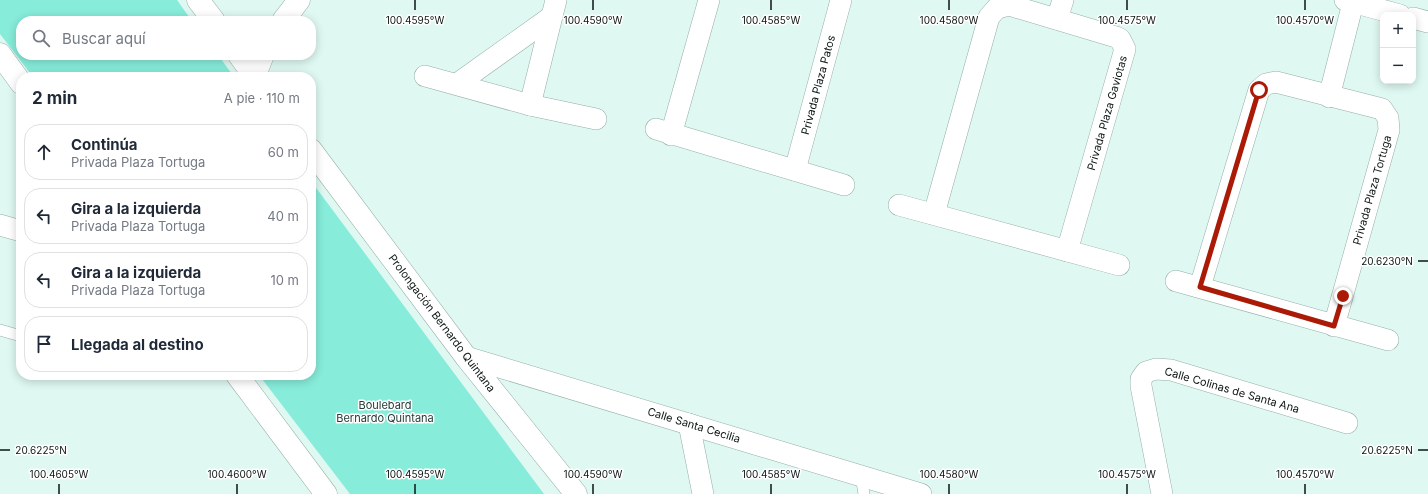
<!DOCTYPE html>
<html lang="es">
<meta charset="utf-8">
<style>
body{margin:0;font-family:Inter,sans-serif;background:#f2f2f3;color:#1f2937}
.controls{position:absolute;right:12px;top:12px;display:grid;overflow:hidden;border-radius:8px;box-shadow:0 2px 10px #0003}
.controls button{width:36px;height:36px;display:grid;place-items:center;padding:0;border:0;border-bottom:1px solid #e0e1e3;background:#fff;color:#1f2937;font:20px sans-serif}
.stop{position:absolute;width:12px;height:12px;margin:-9px;border:3px solid #aa1a06;border-radius:50%;background:#fff}
.stop.end{background:#aa1a06;border-color:#fff;box-shadow:0 1px 4px #0008}
.list{margin:0;padding:0;list-style:none}
h2{display:flex;justify-content:space-between;align-items:center;height:52px;margin:0;padding:0 16px;font-size:17px}
h2 small{font-size:13px;font-weight:400;color:#747a83}
.list li{display:grid;grid-template-columns:26px 1fr auto;gap:12px;align-items:center;box-sizing:border-box;height:56px;margin:0 8px 8px;padding:0 8px;border:1px solid #e0e1e3;border-radius:16px}
.list b{display:block;font-size:15px;white-space:nowrap}
.list p{margin:0;font-size:13px;white-space:nowrap;color:#747a83}
.list em{font-size:13px;font-style:normal;color:#747a83}
.icon{flex:none;width:22px;height:22px;fill:none;stroke:currentColor;stroke-width:2;stroke-linecap:round;stroke-linejoin:round}
.map{position:relative;flex:none;width:1428px;height:494px;overflow:hidden}
.search{position:absolute;background:#fff;box-shadow:0 2px 10px #0003;left:16px;top:16px;width:300px;height:44px;display:flex;align-items:center;gap:10px;box-sizing:border-box;padding:0 14px;border-radius:16px;color:#747a83;font-size:15px}
.panel{position:absolute;background:#fff;box-shadow:0 2px 10px #0003;left:16px;top:72px;width:300px;height:308px;border-radius:16px}
.map>svg:first-child{display:block}
</style>
<div class="map">
<svg width="1428" height="494" viewBox="0 0 1428 494">
<rect width="100%" height="100%" fill="#dff8f2"/>
<!-- green -->
<g fill="#87ecda">
<path d="M0,0H177L192,21H21V55H218L234,77H33L0,34Z"/>
<path d="M311,181L544,494H350L259,375H311Z"/>
</g>
<g fill="none" stroke-linecap="round" stroke-linejoin="round">
<defs>
<g id="lane">
<path d="M0,330L21,336"/>
<path d="M861,476L864,494"/>
</g>
<g id="street">
<path d="M1345,0L1400,15"/>
<path d="M1413,18L1428,22"/>
<path d="M1057,19L1063,0"/>
<path d="M425,76L530,105L596,119"/>
<path d="M457,84L551,17"/>
<path d="M1329,97L1353,3"/>
<path d="M530,105L556,0"/>
<path d="M656,129L844,185"/>
<path d="M671,135L709,0"/>
<path d="M795,170L841,0"/>
<path d="M899,205L1119,265"/>
<path d="M934,214L989,17L997,8L1009,5L1116,37L1120,39L1125,49L1067,251"/>
<path d="M0,225L21,231"/>
<path d="M1176,281L1388,340"/>
<path d="M1200,287L1259,90L1266,84L1276,82L1382,109L1388,118L1389,130L1334,326"/>
<path d="M466,357L921,494"/>
<path d="M689,424L703,494"/>
<path d="M1162,494L1141,386V379L1146,372L1156,369L1171,370L1347,423"/>
</g>
<g id="secondary">
<path d="M283,21L299,0"/>
<path d="M254,77L263,55"/>
</g>
<g id="primary">
<path d="M198,0L214,21"/>
<path d="M0,54L21,83"/>
<path d="M239,55L255,77"/>
<path d="M311,150L466,357L576,494"/>
<path d="M237,375L326,494"/>
</g>
</defs>
<!-- lane casing -->
<use href="#lane" stroke="#96aea9" stroke-width="12"/>
<!-- street casing -->
<use href="#street" stroke="#96aea9" stroke-width="22"/>
<!-- secondary casing -->
<use href="#secondary" stroke="#96aea9" stroke-width="23"/>
<!-- primary casing -->
<use href="#primary" stroke="#96aea9" stroke-width="23"/>
<!-- lane -->
<use href="#lane" stroke="#fff" stroke-width="11"/>
<!-- street -->
<use href="#street" stroke="#fff" stroke-width="21"/>
<!-- secondary -->
<use href="#secondary" stroke="#fff" stroke-width="22"/>
<!-- primary -->
<use href="#primary" stroke="#fff" stroke-width="22"/>
</g>
<g fill="none" stroke-linecap="round" stroke-linejoin="round">
<!-- route -->
<path stroke="#aa1a06" stroke-width="5" d="M1259,90L1200,287L1334,326L1343,296"/>
</g>
<!-- ticks -->
<path fill="none" stroke="#0c1513" stroke-width="1.5" d="M415,0V10M593,0V10M771,0V10M949,0V10M1127,0V10M1305,0V10M1418,261H1428M0,450H10M1418,450H1428M59,484V494M237,484V494M415,484V494M593,484V494M771,484V494M949,484V494M1127,484V494M1305,484V494"/>
<g text-anchor="middle" stroke-width="3" stroke-linejoin="round" paint-order="stroke">
<!-- street labels -->
<g font-size="11" fill="#0c1513" stroke="#fff">
<text transform="translate(818 85) rotate(-75)" y="4">Privada Plaza Patos</text>
<text transform="translate(1107 113) rotate(-74)" y="4">Privada Plaza Gaviotas</text>
<text transform="translate(1372 190) rotate(-74)" y="4">Privada Plaza Tortuga</text>
<text transform="translate(442 323) rotate(53)" y="4">Prolongación Bernardo Quintana</text>
<text transform="translate(1232 390) rotate(16)" y="4">Calle Colinas de Santa Ana</text>
<text transform="translate(694 425) rotate(17)" y="4">Calle Santa Cecilia</text>
</g>
<!-- park labels -->
<g font-size="11" fill="#243c38" stroke="#fff">
<text x="385" y="409">Boulebard<tspan x="385" dy="13">Bernardo Quintana</tspan></text>
</g>
</g>
<g font-size="10" text-anchor="middle" fill="#0c1513" stroke="#fff" stroke-width="3" stroke-linejoin="round" paint-order="stroke">
<text x="415" y="24">100.4595°W</text>
<text x="593" y="24">100.4590°W</text>
<text x="771" y="24">100.4585°W</text>
<text x="949" y="24">100.4580°W</text>
<text x="1127" y="24">100.4575°W</text>
<text x="1305" y="24">100.4570°W</text>
<text x="1387" y="265">20.6230°N</text>
<text x="41" y="454">20.6225°N</text>
<text x="1387" y="454">20.6225°N</text>
<text x="59" y="478">100.4605°W</text>
<text x="237" y="478">100.4600°W</text>
<text x="415" y="478">100.4595°W</text>
<text x="593" y="478">100.4590°W</text>
<text x="771" y="478">100.4585°W</text>
<text x="949" y="478">100.4580°W</text>
<text x="1127" y="478">100.4575°W</text>
<text x="1305" y="478">100.4570°W</text>
</g>
</svg>
<div class="controls">
<button>+</button>
<button>−</button>
</div>
<div class="stop" style="left:1259px;top:90px"></div>
<div class="stop end" style="left:1343px;top:296px"></div>
<div class="search"><svg class="icon" aria-label="search" viewBox="0 0 24 24"><circle cx="10" cy="10" r="6"/><path d="M15 15l6 6"/></svg>Buscar aquí</div>
<section class="panel">
<h2>2 min<small>A pie · 110 m</small></h2>
<ul class="list">
<li><svg class="icon" aria-label="ahead" viewBox="0 0 24 24"><path d="M12 20V5M6 11l6-6 6 6"/></svg><div><b>Continúa</b><p>Privada Plaza Tortuga</p></div><em>60 m</em></li>
<li><svg class="icon" aria-label="left" viewBox="0 0 24 24"><path d="M17 20v-9H6M10 6l-5 5 5 5"/></svg><div><b>Gira a la izquierda</b><p>Privada Plaza Tortuga</p></div><em>40 m</em></li>
<li><svg class="icon" aria-label="left" viewBox="0 0 24 24"><path d="M17 20v-9H6M10 6l-5 5 5 5"/></svg><div><b>Gira a la izquierda</b><p>Privada Plaza Tortuga</p></div><em>10 m</em></li>
<li><svg class="icon" aria-label="arrive" viewBox="0 0 24 24"><path d="M6 21V4h12l-3 4 3 4H6"/></svg><div><b>Llegada al destino</b></div></li>
</ul>
</section>
</div>
